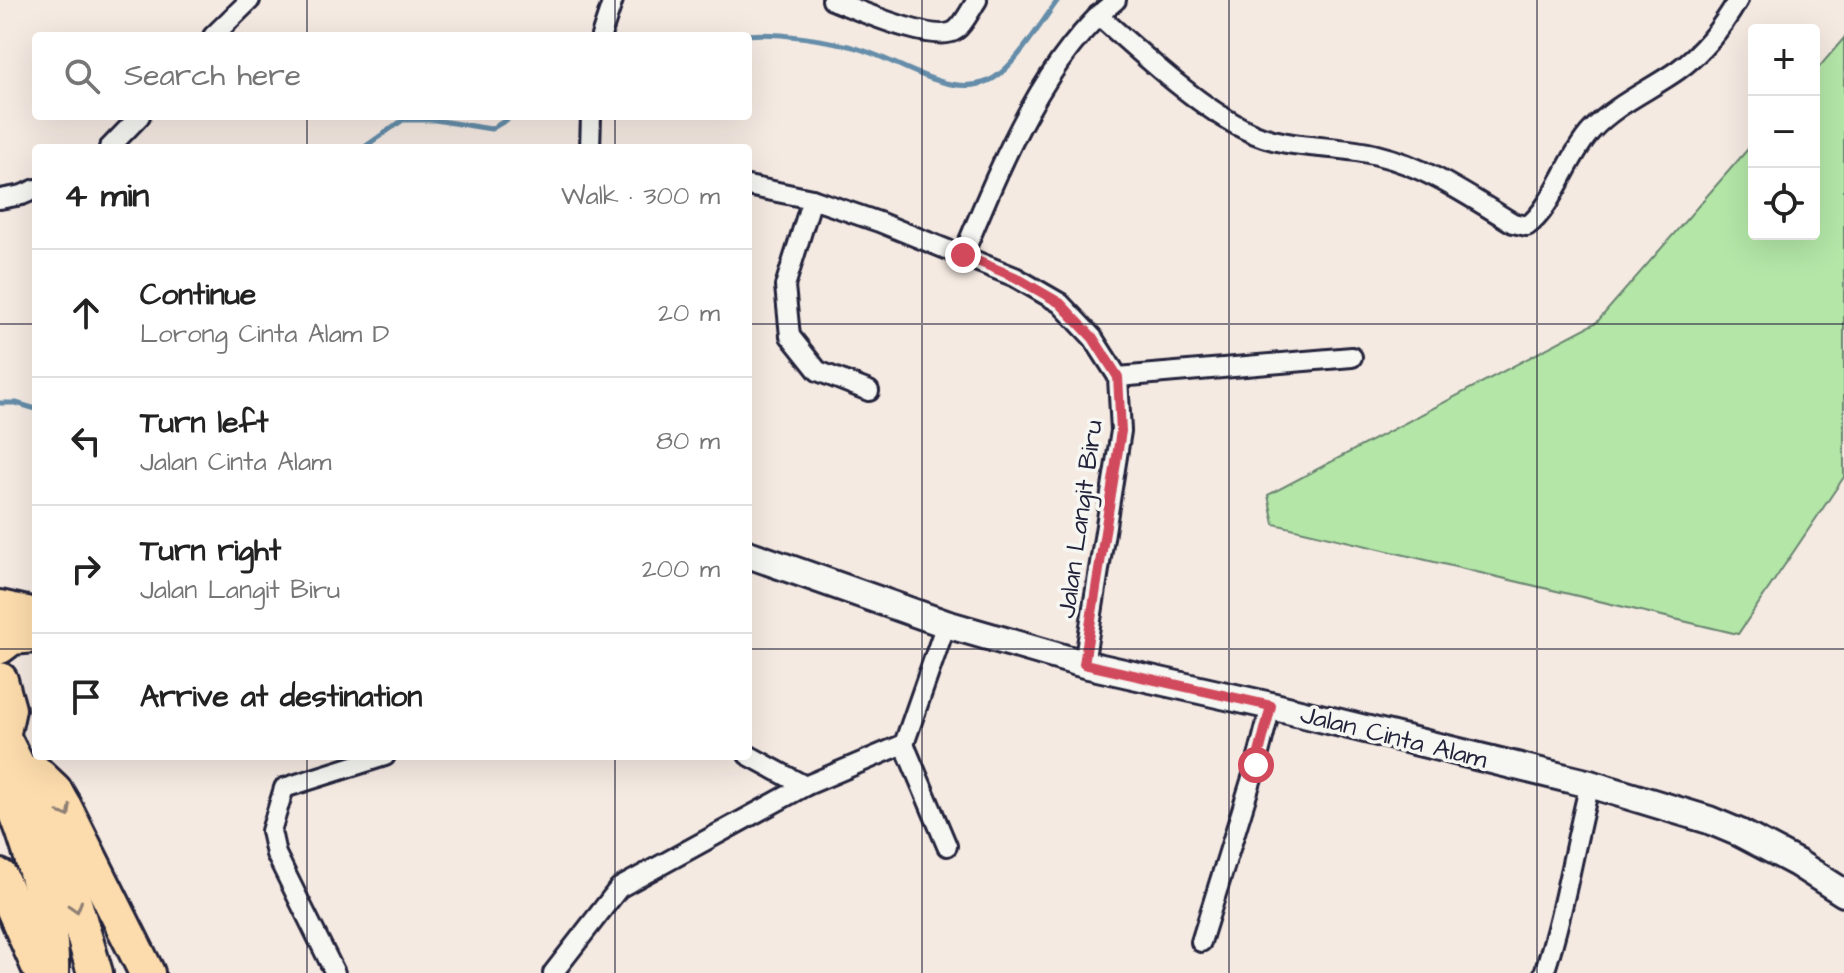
<!DOCTYPE html>
<meta charset="utf-8">
<style>
body{margin:0;font-family:"Architects Daughter",sans-serif;background:#f2f2f2;color:#222}
.controls{position:absolute;right:24px;top:24px;display:grid;overflow:hidden;border-radius:8px;box-shadow:0 8px 32px #0002}
.controls button{width:72px;height:72px;display:grid;place-items:center;padding:0;border:0;border-bottom:2px solid #e0e0e0;background:#fff;color:#222;font:40px sans-serif}
.stop{position:absolute;width:24px;height:24px;margin:-18px;border:6px solid #d1495b;border-radius:50%;background:#fff}
.stop.end{background:#d1495b;border-color:#fff;box-shadow:0 2px 8px #0008}
.list{margin:0;padding:0;list-style:none}
h2{display:flex;justify-content:space-between;align-items:center;height:104px;margin:0;padding:0 32px;font-size:34px}
h2 small{font-size:26px;font-weight:400;color:#767676}
.list li{display:grid;grid-template-columns:52px 1fr auto;gap:24px;align-items:center;box-sizing:border-box;height:128px;padding:0 32px;border-top:2px solid #e0e0e0}
.list b{display:block;font-size:30px;white-space:nowrap}
.list p{margin:0;font-size:26px;white-space:nowrap;color:#767676}
.list em{font-size:26px;font-style:normal;color:#767676}
.icon{flex:none;width:44px;height:44px;fill:none;stroke:currentColor;stroke-width:2;stroke-linecap:round;stroke-linejoin:round}
.map{position:relative;flex:none;width:1844px;height:973px;overflow:hidden}
.search{position:absolute;background:#fff;box-shadow:0 8px 32px #0002;left:32px;top:32px;width:720px;height:88px;display:flex;align-items:center;gap:20px;box-sizing:border-box;padding:0 28px;border-radius:8px;color:#767676;font-size:30px}
.panel{position:absolute;background:#fff;box-shadow:0 8px 32px #0002;left:32px;top:144px;width:720px;height:616px;border-radius:8px}
.map>svg:first-child{display:block}
</style>
<div class="map">
<svg width="1844" height="973" viewBox="0 0 1844 973">
<rect width="100%" height="100%" fill="#f5eae2"/>
<filter id="ink" filterUnits="userSpaceOnUse"><feTurbulence type="fractalNoise" baseFrequency=".0125" numOctaves="2"/><feDisplacementMap in="SourceGraphic" scale="16" xChannelSelector="R" yChannelSelector="G"/><feConvolveMatrix kernelMatrix="1 2 1 2 8 2 1 2 1" color-interpolation-filters="sRGB"/></filter>
<g filter="url(#ink)">
<!-- green -->
<path fill="#b3e6a7" stroke="#6a8471" stroke-width="2" d="M1844,38V477L1738,634L1274,524L1268,495L1597,322L1754,142V234H1814V73Z"/>
<g fill="none" stroke-linecap="round" stroke-linejoin="round">
<!-- stream -->
<g stroke="#658da9" stroke-width="5">
<path d="M740,36C770,30 839,41 868,52C906,65 963,106 1001,73C1022,55 1041,23 1058,0"/>
<path d="M363,148L403,120H435L491,129L513,116"/>
<path d="M0,403H16L36,409"/>
</g>
<defs>
<g id="street">
<path d="M832,0C856,9 936,45 956,30C964,24 971,9 977,0"/>
<path d="M1098,15C1140,52 1197,106 1246,130C1287,151 1335,144 1377,155C1427,167 1470,197 1513,223L1527,226C1553,208 1568,155 1592,130C1616,104 1650,90 1678,70C1703,52 1723,26 1738,0"/>
<path d="M213,36L250,0"/>
<path d="M601,36L613,0"/>
<path d="M109,148L140,116"/>
<path d="M590,148L591,116"/>
<path d="M748,186L812,199L879,222L1015,277L1060,303L1093,338L1118,377L1121,431L1084,664"/>
<path d="M0,199L22,195L36,189"/>
<path d="M812,199L785,286L790,336L818,371L869,391"/>
<path d="M963,255C999,169 1042,60 1116,0"/>
<path d="M1118,377L1352,357"/>
<path d="M904,744L947,846"/>
<path d="M748,755L805,786"/>
<path d="M1201,942L1256,765L1271,706"/>
<path d="M335,973L276,854L271,831L284,788L385,756"/>
<path d="M553,973L619,888L805,786L904,744L946,624"/>
<path d="M1544,973C1564,912 1574,847 1590,784"/>
</g>
<path id="secondary" d="M748,554L946,624L1084,664L1271,706L1590,784L1709,820L1740,833L1797,863L1844,893"/>
<g id="highway">
<path d="M0,608L36,616"/>
<path d="M0,646L12,637L36,635"/>
<path d="M0,680L8,709L2,737"/>
<path d="M0,732L57,845L95,973"/>
<path d="M36,773L54,790L64,807L147,973"/>
<path d="M2,779C27,829 53,917 51,973"/>
<path d="M0,877L40,969"/>
</g>
</defs>
<!-- street casing -->
<use href="#street" stroke="#22223b" stroke-width="24"/>
<!-- secondary casing -->
<use href="#secondary" stroke="#22223b" stroke-width="32"/>
<!-- highway casing -->
<use href="#highway" stroke="#22223b" stroke-width="40"/>
<!-- street -->
<use href="#street" stroke="#f6f6f2" stroke-width="18"/>
<!-- secondary -->
<use href="#secondary" stroke="#f6f6f2" stroke-width="26"/>
<!-- highway -->
<use href="#highway" stroke="#fcdcac" stroke-width="34"/>
</g>
<!-- one-way arrows -->
<defs><path id="oneway-chevron" d="M-2-3.5L2.5 0L-2 3.5" fill="none" stroke-width="1.6" stroke-linecap="round" stroke-linejoin="round" transform="scale(2)"/></defs>
<g stroke="#8f7f74">
<use href="#oneway-chevron" transform="translate(66 812) rotate(61)"/>
<use href="#oneway-chevron" transform="translate(76 907) rotate(73)"/>
</g>
</g>
<g fill="none" stroke-linecap="round" stroke-linejoin="round" filter="url(#ink)">
<!-- route -->
<path stroke="#d1495b" stroke-width="10" d="M963,255L1015,277L1060,303L1093,338L1118,377L1121,431L1084,664L1271,706L1256,765"/>
</g>
<!-- grid -->
<path fill="none" stroke="#22223b" stroke-width="2" stroke-opacity="0.55" d="M307,0V36M615,0V36M922,0V973M1229,0V973M1537,0V973M307,116V148M615,116V148M0,324H36M748,324H1844M0,649H36M748,649H1844M307,756V973M615,756V973"/>
<g text-anchor="middle" stroke-width="7" stroke-linejoin="round" paint-order="stroke">
<!-- street labels -->
<g font-size="26" fill="#22223b" stroke="#f6f6f2">
<text transform="translate(1079 519) rotate(-82)" y="9">Jalan Langit Biru</text>
<text transform="translate(1394 736) rotate(14)" y="9">Jalan Cinta Alam</text>
</g>
</g>
</svg>
<div class="controls">
<button>+</button>
<button>−</button>
<button><svg class="icon" aria-label="locate" viewBox="0 0 24 24"><circle cx="12" cy="12" r="6"/><path d="M12 2v4M12 18v4M2 12h4M18 12h4"/></svg></button>
</div>
<div class="stop" style="left:1256px;top:765px"></div>
<div class="stop end" style="left:963px;top:255px"></div>
<div class="search"><svg class="icon" aria-label="search" viewBox="0 0 24 24"><circle cx="10" cy="10" r="6"/><path d="M15 15l6 6"/></svg>Search here</div>
<section class="panel">
<h2>4 min<small>Walk · 300 m</small></h2>
<ul class="list">
<li><svg class="icon" aria-label="ahead" viewBox="0 0 24 24"><path d="M12 20V5M6 11l6-6 6 6"/></svg><div><b>Continue</b><p>Lorong Cinta Alam D</p></div><em>20 m</em></li>
<li><svg class="icon" aria-label="left" viewBox="0 0 24 24"><path d="M17 20v-9H6M10 6l-5 5 5 5"/></svg><div><b>Turn left</b><p>Jalan Cinta Alam</p></div><em>80 m</em></li>
<li><svg class="icon" aria-label="right" viewBox="0 0 24 24"><path d="M7 20v-9h11M14 6l5 5-5 5"/></svg><div><b>Turn right</b><p>Jalan Langit Biru</p></div><em>200 m</em></li>
<li><svg class="icon" aria-label="arrive" viewBox="0 0 24 24"><path d="M6 21V4h12l-3 4 3 4H6"/></svg><div><b>Arrive at destination</b></div></li>
</ul>
</section>
</div>
